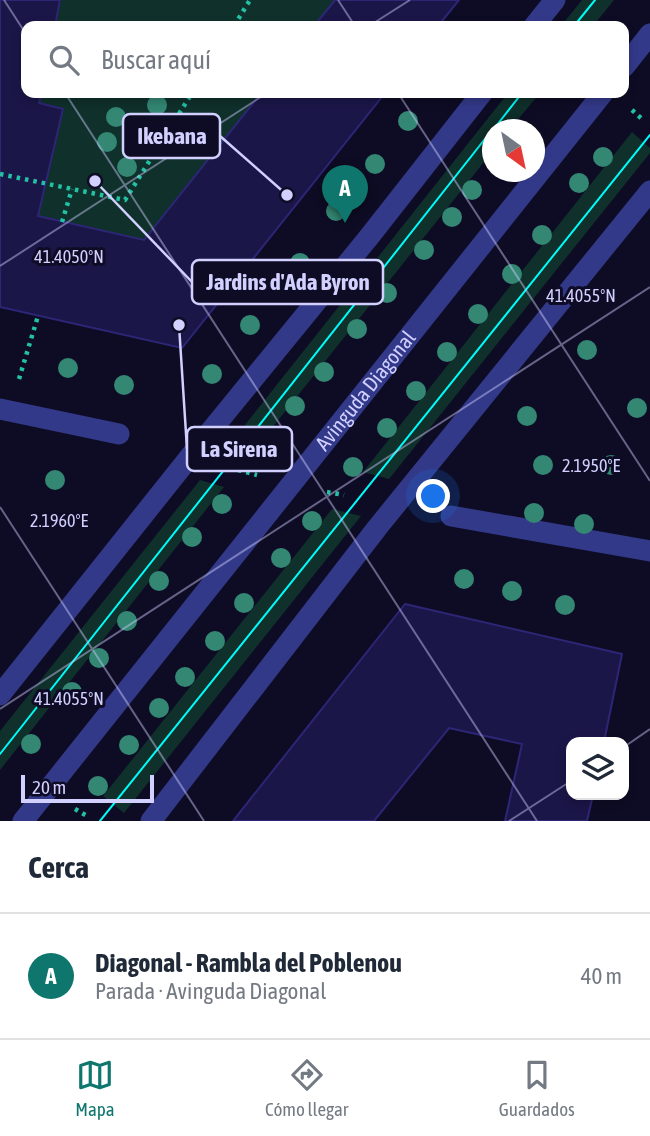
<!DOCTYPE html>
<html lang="es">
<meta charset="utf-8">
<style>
body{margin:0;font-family:"Asap Condensed",sans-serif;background:#f6f6f7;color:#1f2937}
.controls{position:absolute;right:21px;bottom:21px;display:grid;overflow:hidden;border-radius:14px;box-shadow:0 4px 10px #0003}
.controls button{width:63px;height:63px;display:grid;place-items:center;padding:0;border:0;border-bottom:2px solid #e0e1e3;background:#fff;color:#1f2937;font:35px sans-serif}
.compass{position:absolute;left:482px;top:119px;width:63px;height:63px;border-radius:50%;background:#fff;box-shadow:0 4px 10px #0003;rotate:147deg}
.scale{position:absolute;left:21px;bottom:18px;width:133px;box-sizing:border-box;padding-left:7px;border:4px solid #d1d0ff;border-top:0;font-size:19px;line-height:24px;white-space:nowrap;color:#d1d0ff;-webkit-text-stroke:5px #0e0c25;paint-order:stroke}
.you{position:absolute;left:434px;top:497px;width:24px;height:24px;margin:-18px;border:5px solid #fff;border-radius:50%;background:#1a73e8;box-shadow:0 0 0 10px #1a73e833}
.badge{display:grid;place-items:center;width:46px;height:46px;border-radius:50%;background:#0f766e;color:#fff;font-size:23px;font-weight:700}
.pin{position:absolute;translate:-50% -58px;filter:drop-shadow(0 2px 4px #0008)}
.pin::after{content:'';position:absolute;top:37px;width:24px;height:21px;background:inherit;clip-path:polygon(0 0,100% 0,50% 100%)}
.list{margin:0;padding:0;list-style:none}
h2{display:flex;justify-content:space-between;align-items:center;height:91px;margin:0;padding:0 28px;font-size:30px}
h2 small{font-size:23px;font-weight:400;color:#747a83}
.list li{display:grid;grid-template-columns:46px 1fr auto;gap:21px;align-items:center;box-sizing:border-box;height:126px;padding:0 28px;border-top:2px solid #e0e1e3}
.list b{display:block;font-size:26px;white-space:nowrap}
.list p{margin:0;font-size:23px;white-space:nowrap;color:#747a83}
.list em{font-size:23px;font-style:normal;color:#747a83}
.icon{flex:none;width:38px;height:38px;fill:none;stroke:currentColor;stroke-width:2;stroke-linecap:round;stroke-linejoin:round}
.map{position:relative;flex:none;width:650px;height:821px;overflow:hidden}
.search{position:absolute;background:#fff;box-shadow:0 4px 10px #0003;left:21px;right:21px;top:21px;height:77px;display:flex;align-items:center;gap:18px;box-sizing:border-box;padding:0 24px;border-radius:14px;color:#747a83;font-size:26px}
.sheet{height:217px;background:#fff}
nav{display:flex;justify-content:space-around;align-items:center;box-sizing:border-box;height:98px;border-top:2px solid #e0e1e3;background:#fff;font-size:19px;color:#747a83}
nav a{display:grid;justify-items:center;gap:4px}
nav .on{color:#0f766e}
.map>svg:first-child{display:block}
</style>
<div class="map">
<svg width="650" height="821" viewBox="0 0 650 821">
<rect width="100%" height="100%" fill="#0e0c25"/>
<!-- green -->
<g fill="#0f302b">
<path d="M61,0H335L314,26H55Z"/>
<path d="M582,0H614L593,26H561Z"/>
<path d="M41,93H261L144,240L0,208L53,154L63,109L39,103Z"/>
<path d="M508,93H540L510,129L492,130V152L252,453L229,445Z"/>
<path d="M632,132L650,148V153L389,479L363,472Z"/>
<path d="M200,480L224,487L0,770V731Z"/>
<path d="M332,509L361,516L124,813L103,796Z"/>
</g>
<!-- building -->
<g fill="#1b1648" stroke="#2d2676" stroke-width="2">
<path d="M0,0H60L55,26H26V93H41L39,103L63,109L38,216L144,240L261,93H385L182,348L0,307Z"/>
<path d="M335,0H459L438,26H314Z"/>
<path d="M405,604L622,654L604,742H571V795H593L587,821H505L522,744L449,728L374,821H233Z"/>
</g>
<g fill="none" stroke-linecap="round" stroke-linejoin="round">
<!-- path -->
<g stroke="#23c1a6" stroke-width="4.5" stroke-dasharray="3.5 5" stroke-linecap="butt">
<path d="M234,26L250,0"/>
<path d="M632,110L642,119"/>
<path d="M0,174L125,200L192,93"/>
<path d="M62,222L72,189"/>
<path d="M19,379L38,316"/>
<path d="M238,470L257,475"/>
<path d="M327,492L344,495"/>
<path d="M75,809L87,816"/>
</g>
<!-- minor -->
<g stroke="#333989" stroke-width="21">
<path d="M534,26L555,0"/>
<path d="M624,67L650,34"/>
<path d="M0,409L119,434"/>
<path d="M451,516L650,551"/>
<path d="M0,695L200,444L369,237L482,93"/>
<path id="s1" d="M23,821L603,93"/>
<path d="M151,821L377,528L650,191"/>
</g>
<!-- tram -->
<g stroke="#00fbf9" stroke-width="2">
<path d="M574,26L595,0"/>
<path d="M493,130L522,93"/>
<path d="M0,754L492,130"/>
<path d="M100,821L650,135"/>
</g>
</g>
<!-- trees -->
<g fill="#338773">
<circle cx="157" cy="105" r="10"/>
<circle cx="116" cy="117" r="10"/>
<circle cx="408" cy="121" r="10"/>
<circle cx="107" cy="142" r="10"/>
<circle cx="603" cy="157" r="10"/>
<circle cx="375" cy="164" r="10"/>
<circle cx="127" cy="167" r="10"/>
<circle cx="579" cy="183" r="10"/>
<circle cx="472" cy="190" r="10"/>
<circle cx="336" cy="211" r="10"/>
<circle cx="452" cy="217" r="10"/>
<circle cx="542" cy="235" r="10"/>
<circle cx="424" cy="250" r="10"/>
<circle cx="300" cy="263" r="10"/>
<circle cx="512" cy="274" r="10"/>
<circle cx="387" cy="293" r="10"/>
<circle cx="478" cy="314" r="10"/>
<circle cx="250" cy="325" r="10"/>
<circle cx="357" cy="329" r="10"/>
<circle cx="587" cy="350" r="10"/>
<circle cx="447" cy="352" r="10"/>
<circle cx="68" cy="368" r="10"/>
<circle cx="324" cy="372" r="10"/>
<circle cx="212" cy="374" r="10"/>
<circle cx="124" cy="385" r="10"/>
<circle cx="416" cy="391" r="10"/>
<circle cx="295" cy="406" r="10"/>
<circle cx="637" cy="408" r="10"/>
<circle cx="527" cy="416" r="10"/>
<circle cx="387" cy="428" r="10"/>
<circle cx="543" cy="465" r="10"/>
<circle cx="611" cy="465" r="10"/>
<circle cx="353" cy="467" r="10"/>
<circle cx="55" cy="480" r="10"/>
<circle cx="222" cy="504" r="10"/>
<circle cx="534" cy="513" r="10"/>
<circle cx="312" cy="521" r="10"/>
<circle cx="584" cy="524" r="10"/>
<circle cx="192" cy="537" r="10"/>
<circle cx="281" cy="558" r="10"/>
<circle cx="464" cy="579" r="10"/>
<circle cx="159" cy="581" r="10"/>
<circle cx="512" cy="591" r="10"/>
<circle cx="244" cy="603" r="10"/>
<circle cx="565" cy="605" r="10"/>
<circle cx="127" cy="621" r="10"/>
<circle cx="215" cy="641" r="10"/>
<circle cx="99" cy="658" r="10"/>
<circle cx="185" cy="677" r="10"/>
<circle cx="72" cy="692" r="10"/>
<circle cx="159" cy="708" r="10"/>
<circle cx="31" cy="744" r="10"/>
<circle cx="129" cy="745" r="10"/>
<circle cx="98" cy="786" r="10"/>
</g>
<!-- ticks -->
<path fill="none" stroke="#d1d0ff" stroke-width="2" stroke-opacity="0.45" d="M4,0L26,34M338,0L355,26M369,26L410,0M65,93L537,821M398,93L650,481M0,266L267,93M0,507L204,821M0,709L650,287M624,747L650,729M509,821L571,781"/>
<g text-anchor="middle" stroke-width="6" stroke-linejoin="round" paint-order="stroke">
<!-- street labels -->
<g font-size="21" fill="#d1d0ff" stroke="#0e0c25">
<text dy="7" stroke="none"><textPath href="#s1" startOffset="550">Avinguda Diagonal</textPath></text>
</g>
</g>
<g font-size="18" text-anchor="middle" fill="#d1d0ff" stroke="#0e0c25" stroke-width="6" stroke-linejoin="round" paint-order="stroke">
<text x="69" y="263">41.4050°N</text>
<text x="581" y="302">41.4055°N</text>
<text x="591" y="472">2.1950°E</text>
<text x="59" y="527">2.1960°E</text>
<text x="69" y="705">41.4055°N</text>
</g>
<!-- callouts -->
<path fill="none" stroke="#d1d0ff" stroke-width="2.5" d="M287 195L220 136M95 181L192 282M179 325L187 449"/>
<g fill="#d1d0ff" stroke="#0e0c25" stroke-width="2.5">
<circle cx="287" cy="195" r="7"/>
<circle cx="95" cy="181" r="7"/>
<circle cx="179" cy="325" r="7"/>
</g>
<g fill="#0e0c25" stroke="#d1d0ff" stroke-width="2.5">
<rect x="123" y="114" width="97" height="44" rx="7"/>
<rect x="192" y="260" width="191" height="44" rx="7"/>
<rect x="187" y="427" width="105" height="44" rx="7"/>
</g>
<g font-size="23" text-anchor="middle" font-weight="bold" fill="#d1d0ff">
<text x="172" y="144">Ikebana</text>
<text x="288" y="290">Jardins d'Ada Byron</text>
<text x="239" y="457">La Sirena</text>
</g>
</svg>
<div class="controls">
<button><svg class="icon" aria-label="layers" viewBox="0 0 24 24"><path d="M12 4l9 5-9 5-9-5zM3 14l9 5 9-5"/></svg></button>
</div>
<svg class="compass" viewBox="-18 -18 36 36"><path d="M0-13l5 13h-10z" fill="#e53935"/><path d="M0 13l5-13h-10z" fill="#747a83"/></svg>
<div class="scale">20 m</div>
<div class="you"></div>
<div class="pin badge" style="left:345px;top:223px">A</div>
<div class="search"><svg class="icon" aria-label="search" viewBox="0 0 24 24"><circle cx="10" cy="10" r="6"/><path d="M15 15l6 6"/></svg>Buscar aquí</div>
</div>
<section class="sheet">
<h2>Cerca<small></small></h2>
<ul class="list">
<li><span class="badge">A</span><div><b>Diagonal - Rambla del Poblenou</b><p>Parada · Avinguda Diagonal</p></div><em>40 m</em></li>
</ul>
</section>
<nav>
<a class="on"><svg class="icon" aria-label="map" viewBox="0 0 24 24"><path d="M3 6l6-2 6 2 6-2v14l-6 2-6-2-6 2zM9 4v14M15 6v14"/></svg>Mapa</a>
<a><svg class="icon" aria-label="directions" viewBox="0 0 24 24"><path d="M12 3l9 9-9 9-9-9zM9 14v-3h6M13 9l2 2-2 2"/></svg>Cómo llegar</a>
<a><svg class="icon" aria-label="saved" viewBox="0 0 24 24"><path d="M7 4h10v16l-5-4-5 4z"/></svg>Guardados</a>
</nav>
